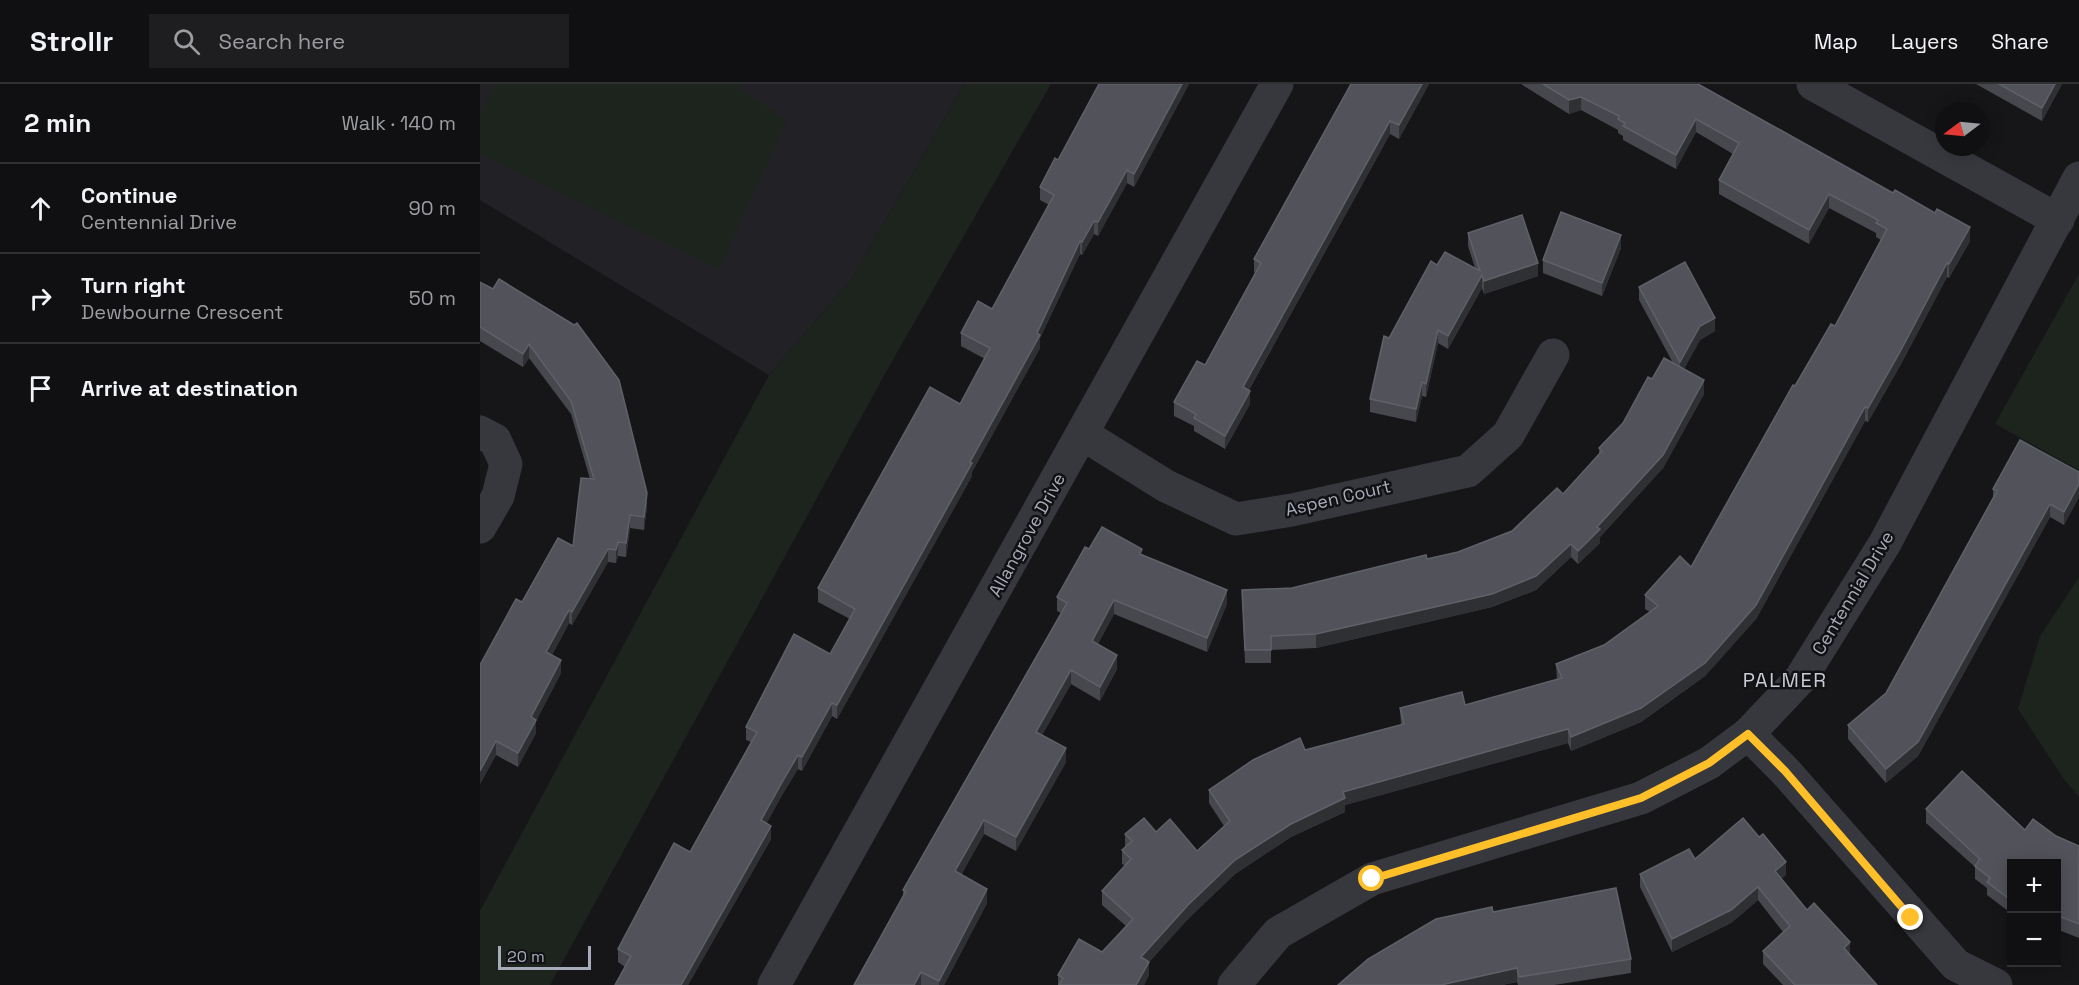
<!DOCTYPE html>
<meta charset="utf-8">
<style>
body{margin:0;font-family:"Space Grotesk",sans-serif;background:#1e1e21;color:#f1f3f6}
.controls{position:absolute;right:18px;bottom:18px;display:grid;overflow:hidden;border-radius:0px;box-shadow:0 3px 15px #0003}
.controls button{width:54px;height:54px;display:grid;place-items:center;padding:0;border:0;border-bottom:2px solid #303033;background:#101013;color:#f1f3f6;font:30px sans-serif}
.compass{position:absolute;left:1455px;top:18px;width:54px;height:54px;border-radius:50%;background:#101013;box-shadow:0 3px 15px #0003;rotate:254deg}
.scale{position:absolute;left:18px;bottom:15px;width:93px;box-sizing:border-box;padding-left:6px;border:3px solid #a7acba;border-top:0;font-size:16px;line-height:21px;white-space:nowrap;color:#a7acba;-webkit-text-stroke:4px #111114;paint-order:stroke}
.stop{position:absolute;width:18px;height:18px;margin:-14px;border:4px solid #ffbf28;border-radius:50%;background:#fff}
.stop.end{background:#ffbf28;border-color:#fff;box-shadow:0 2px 6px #0008}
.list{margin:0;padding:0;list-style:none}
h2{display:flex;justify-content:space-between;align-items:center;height:78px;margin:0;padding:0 24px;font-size:26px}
h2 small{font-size:20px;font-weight:400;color:#9c9da0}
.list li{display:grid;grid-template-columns:39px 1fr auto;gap:18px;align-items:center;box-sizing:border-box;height:90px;padding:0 24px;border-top:2px solid #303033}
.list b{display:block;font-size:22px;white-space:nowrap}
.list p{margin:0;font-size:20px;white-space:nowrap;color:#9c9da0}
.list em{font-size:20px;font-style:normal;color:#9c9da0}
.icon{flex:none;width:33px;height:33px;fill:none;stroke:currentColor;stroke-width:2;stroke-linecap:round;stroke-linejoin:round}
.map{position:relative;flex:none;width:1599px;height:901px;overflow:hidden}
header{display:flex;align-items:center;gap:36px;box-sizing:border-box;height:84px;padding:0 30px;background:#101013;border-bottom:2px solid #303033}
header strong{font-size:28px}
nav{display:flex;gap:33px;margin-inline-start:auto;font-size:21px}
.search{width:420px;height:54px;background:#1e1e21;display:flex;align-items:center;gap:15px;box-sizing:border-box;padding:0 21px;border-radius:0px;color:#9c9da0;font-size:22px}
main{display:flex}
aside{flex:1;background:#101013}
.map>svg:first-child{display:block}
</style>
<header>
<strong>Strollr</strong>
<div class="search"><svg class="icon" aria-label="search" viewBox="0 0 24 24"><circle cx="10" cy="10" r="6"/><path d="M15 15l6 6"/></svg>Search here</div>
<nav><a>Map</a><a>Layers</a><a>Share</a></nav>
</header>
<main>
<aside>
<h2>2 min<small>Walk · 140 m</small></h2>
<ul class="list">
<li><svg class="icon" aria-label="ahead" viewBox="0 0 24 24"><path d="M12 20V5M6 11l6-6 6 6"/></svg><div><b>Continue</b><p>Centennial Drive</p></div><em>90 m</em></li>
<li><svg class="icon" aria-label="right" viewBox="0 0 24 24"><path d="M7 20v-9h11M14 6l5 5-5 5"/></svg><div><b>Turn right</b><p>Dewbourne Crescent</p></div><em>50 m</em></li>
<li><svg class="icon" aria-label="arrive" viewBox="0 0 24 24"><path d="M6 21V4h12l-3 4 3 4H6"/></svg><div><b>Arrive at destination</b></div></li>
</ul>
</aside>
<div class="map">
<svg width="1599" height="901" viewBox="0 0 1599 901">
<rect width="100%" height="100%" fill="#161619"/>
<!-- built -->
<path fill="#222226" d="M0,0H485L370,197L289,291L0,116Z"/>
<!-- green -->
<g fill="#1c241d">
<path d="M15,0H262L260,6L307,36L239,185L0,71V29Z"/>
<path d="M485,0H571L411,279L70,901H0V827L289,291L370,197Z"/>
<path d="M1599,190V386L1515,340Z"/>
<path d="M1599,493V713L1583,694L1538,625L1560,552Z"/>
</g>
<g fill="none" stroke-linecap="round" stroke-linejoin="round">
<!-- minor -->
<g stroke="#37383e" stroke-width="33">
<path d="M1333,0L1578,136"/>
<path d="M0,348L15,356L26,380L18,412L0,443"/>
<path d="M604,351L686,402L756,435L812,426L988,387L1028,351L1073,271"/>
<path d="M1268,650L1305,687L1476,881L1516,901"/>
<path d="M294,901L797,0"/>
</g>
<!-- tertiary -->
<path stroke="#37383e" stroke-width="33" d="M754,901L798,849L892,795L1161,714L1229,679L1268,650L1321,594L1405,459L1599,94"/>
</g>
<!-- wall -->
<g fill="#47484e">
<path d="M619,0H709L654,103L647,99L618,152L614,150L602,171L600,170L560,254V264L492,388V392L357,635L352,632L322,687L318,685L305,706L286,739L291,755L208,901H135L145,883L138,878V865L210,768L271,658L266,656V643L350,570L370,535L338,518V504L480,320L505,275L481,262V249L512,225L569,121L560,116V103L578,76Z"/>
<path d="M871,0H949L919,55L910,50L769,306L770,320L745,365L714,347V342L694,332V318L725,281L775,189L774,188V175Z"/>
<path d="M1041,0H1218L1490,157L1469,194L1467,193L1421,280L1388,338L1385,337L1276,535L1225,592L1161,638L1091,667L1088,659L865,721V728L811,753L755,790L708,835L669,878V891L664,901H578V891L622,868L646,842L622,821V807L645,782L642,780V766L645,763V750L676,748L717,767L744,742L729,719V706L825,666L921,641L920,624L985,621L1077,596L1076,580L1124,561L1170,528L1165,525V511L1211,483L1315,302L1355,242L1401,156L1396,153V149L1349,124L1329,160L1239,110V96L1253,70L1216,48L1196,85L1143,56V52L1138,49V46L1101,26L1089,30Z"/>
<path d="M1496,0H1582L1562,37Z"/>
<path d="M988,149L1058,192L1004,210L1002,204L968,265L958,259L946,313L942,312L936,338L890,328V315L957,181L995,184L988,162Z"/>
<path d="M1141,164L1122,212L1063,189V176Z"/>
<path d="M0,198L13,205L167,422L164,446L150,444L146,473L138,472L136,479L128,478L92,541L89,539L72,571L81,589L56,637V649L38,683L16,671L0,700V581L42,518L93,462L110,395L91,330L49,274L43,283L0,257Z"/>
<path d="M1159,203L1235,247L1220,256L1204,285L1224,310L1183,384L1120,453V459L1098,480L1091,473L1056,506L1012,523L836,564L791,566V579H765L762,506L812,504L978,468L1032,447L1083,410L1119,371V364L1143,339L1172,295L1193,279L1159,216Z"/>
<path d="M1599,388V413L1584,441L1570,433L1438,672L1406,699L1368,655V641L1406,609L1513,414V405Z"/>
<path d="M609,465L662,471L747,520L727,568L634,530L618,560L637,585L620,617L591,600L562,651L586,678L536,767L504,750L481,791L507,819L464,901H374L423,813V806L581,529L577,527V513Z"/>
<path d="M1446,725L1576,752L1599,762V854L1576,845V780H1532V830L1507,811V804L1495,795V783L1446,739Z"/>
<path d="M1279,753L1306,791L1301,795L1327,826L1370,871L1397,901H1303L1283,880V867L1303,848L1278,816L1251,839L1192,868L1160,803V790L1215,775Z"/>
<path d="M1013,828L1151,875V889L1074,901H1038L1037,898L1022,901H858Z"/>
</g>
<!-- shaded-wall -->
<g fill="#2f3034">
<path d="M702,0H709L654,103V90Z"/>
<path d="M942,0H949L919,55V41Z"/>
<path d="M1575,0H1582L1562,37V24Z"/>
<path d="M1101,13V26L1089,30V16Z"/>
<path d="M1216,35V48L1196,85V71Z"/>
<path d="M910,37V50L763,316V303Z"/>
<path d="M647,86V99L618,152V138Z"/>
<path d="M1349,110V124L1329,160V146Z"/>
<path d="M614,137V150L602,171V158Z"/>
<path d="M1490,143V157L1469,194V180Z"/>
<path d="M1141,151V164L1122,212V199Z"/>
<path d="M600,157V170L560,254V264L492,388V392L357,635V621L490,378L557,249Z"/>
<path d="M1058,179V192L1004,210V197Z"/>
<path d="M1467,179V193L1421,280L1388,338V324Z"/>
<path d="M1002,191V204L968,265V252Z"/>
<path d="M1235,234V247L1220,256L1200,292V278L1220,242Z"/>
<path d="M958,246V259L946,313V300Z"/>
<path d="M49,260V274L43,283V270Z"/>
<path d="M1224,296V310L1183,384L1120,453V459L1098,480V467L1117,443Z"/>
<path d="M942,298V312L936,338V325Z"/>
<path d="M770,307V320L745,365V352Z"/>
<path d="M1385,323V337L1276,535L1225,592L1161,638L1091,667V653Z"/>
<path d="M1599,400V413L1584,441V428Z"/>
<path d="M167,409V422L164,446V433Z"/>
<path d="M1570,420V433L1438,672L1406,699V685Z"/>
<path d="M150,431V444L146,473V459Z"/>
<path d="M138,458V472L136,479V466Z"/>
<path d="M1091,460V473L1056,506L1012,523L836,564V550Z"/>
<path d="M128,465V478L92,541V528Z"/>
<path d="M747,506V520L727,568V554Z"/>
<path d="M634,516V530L612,571V557Z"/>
<path d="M89,526V539L66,582V568Z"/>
<path d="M637,571V585L620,617V603Z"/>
<path d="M81,576V589L56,637V649L38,683V669L51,633Z"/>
<path d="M591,586V600L556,662V648Z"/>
<path d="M352,619V632L322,687V673Z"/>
<path d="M1088,645V659L865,721V728L811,753L755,790L708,835L669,878V891L664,901H656L661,873L708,821L755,776L811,740L863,708Z"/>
<path d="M16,657V671L0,700V687Z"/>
<path d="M586,664V678L536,767V753Z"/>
<path d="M318,671V685L305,706L281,750V736L305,693Z"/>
<path d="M504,736V750L475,801V787Z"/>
<path d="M291,742V755L208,901H201Z"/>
<path d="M1306,778V791L1295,800V787Z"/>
<path d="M1278,803V816L1251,839L1192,868V855Z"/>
<path d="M507,805V819L464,901H459V897Z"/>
<path d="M1370,858V872L1364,864Z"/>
<path d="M1037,884V898L1022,901H961Z"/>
<path d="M441,888V901H434Z"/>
</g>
<!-- building -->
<g fill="#52535a" stroke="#5f6169" stroke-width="1.5">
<path d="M619,0H702L654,90L647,86L618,138L614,137L602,158L600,157L557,249L560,251L490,378L492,379L357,621L352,619L322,673L318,671L305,693L281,736L291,742L201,901H135L151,872L138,865L194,759L210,768L277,648L266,643L314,550L350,570L375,525L338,504L450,303L480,320L510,264L481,249L498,217L512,225L574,111L560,103L575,74L578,76Z"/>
<path d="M871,0H942L919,41L910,37L763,303L770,307L745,352L714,334L716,330L694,318L717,277L725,281L781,179L774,175Z"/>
<path d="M1063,0H1218L1413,109L1415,106L1455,129L1457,125L1490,143L1469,180L1467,179L1421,266L1388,324L1385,323L1276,521L1225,579L1161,624L1091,653L1088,645L863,708L865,714L811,740L755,776L708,821L661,873L669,878L656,901H579L583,894L578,891L599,855L622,868L653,835L622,807L651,775L642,766L652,757L645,750L664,734L676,748L690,735L717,767L750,737L729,706L773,676L820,654L825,666L924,640L920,624L982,608L985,621L1082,594L1076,580L1124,561L1178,522L1165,511L1200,472L1211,483L1313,301L1315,302L1351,240L1355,242L1407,145L1396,139L1398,136L1349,110L1329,146L1239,96L1259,59L1216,35L1196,71L1143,42L1145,39L1138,35L1139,32L1101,13L1089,16Z"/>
<path d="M1519,0H1575L1562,24Z"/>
<path d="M1081,128L1141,151L1122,199L1063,176Z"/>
<path d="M1042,131L1058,179L1004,197L1002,191L968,252L958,246L946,300L942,298L936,325L890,315L904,252L909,254L951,177L957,181L965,168L1000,187L988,149Z"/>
<path d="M1205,178L1235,234L1220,242L1200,278L1159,203Z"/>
<path d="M19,195L94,241L97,239L139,296L167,409L164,433L150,431L146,459L138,458L136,466L128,465L92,528L89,526L66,568L81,576L51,633L56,636L38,669L16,657L0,687V581L36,515L42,518L78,454L93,462L101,394L114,395L91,317L49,260L43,270L0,243V198L13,205Z"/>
<path d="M1184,274L1224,296L1183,371L1117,443L1120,445L1098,467L1091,460L1056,492L1012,510L836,550L791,552V566H765L762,506L812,504L946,471L947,475L978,468L1032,447L1077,404L1083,410L1122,367L1119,364L1143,339L1168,293L1172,295Z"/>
<path d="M1540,356L1599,388V400L1584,428L1570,420L1438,658L1406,685L1368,641L1406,609L1517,407L1513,405Z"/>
<path d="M622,443L662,465L660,470L747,506L727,554L634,516L612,557L637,571L620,603L591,586L556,648L586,664L536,753L504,736L475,787L507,805L459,897L441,888L434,901H374L426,807L423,806L587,519L577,513L605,463L609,465Z"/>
<path d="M1482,687L1545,746L1553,735L1576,752L1599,762V840L1576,831V780H1532V817L1507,798L1510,794L1495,782L1500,775L1446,725Z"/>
<path d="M1263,734L1279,753L1283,750L1306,778L1295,787L1327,826L1334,819L1370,858L1364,864L1397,901H1315L1283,867L1310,842L1278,803L1251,826L1192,855L1160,790L1209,765L1215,775Z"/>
<path d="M1136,804L1151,875L1039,893L1037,884L961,901H858L888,875L956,835L1012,823L1013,828Z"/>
</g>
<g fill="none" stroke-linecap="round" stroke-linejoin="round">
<!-- route -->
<path stroke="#ffbf28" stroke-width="8" d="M892,795L1161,714L1229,679L1268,650L1305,687L1431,834"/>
</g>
<g text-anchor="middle" stroke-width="5" stroke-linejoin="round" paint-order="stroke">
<!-- street labels -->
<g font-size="18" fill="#a7acba" stroke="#111114">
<text transform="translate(858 414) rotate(-13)" y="6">Aspen Court</text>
<text transform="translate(547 451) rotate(-61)" y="6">Allangrove Drive</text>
<text transform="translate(1373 509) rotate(-59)" y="6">Centennial Drive</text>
</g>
<!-- neighbourhood labels -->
<g font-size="20" letter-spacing="1.5" fill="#c8cbd5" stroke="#111114">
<text x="1305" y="603">PALMER</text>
</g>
</g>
</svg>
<div class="controls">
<button>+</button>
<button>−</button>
</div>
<svg class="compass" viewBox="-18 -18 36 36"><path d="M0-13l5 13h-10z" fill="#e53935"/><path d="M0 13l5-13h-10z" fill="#9c9da0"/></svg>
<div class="scale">20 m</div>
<div class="stop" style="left:892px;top:795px"></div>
<div class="stop end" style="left:1431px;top:834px"></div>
</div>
</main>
